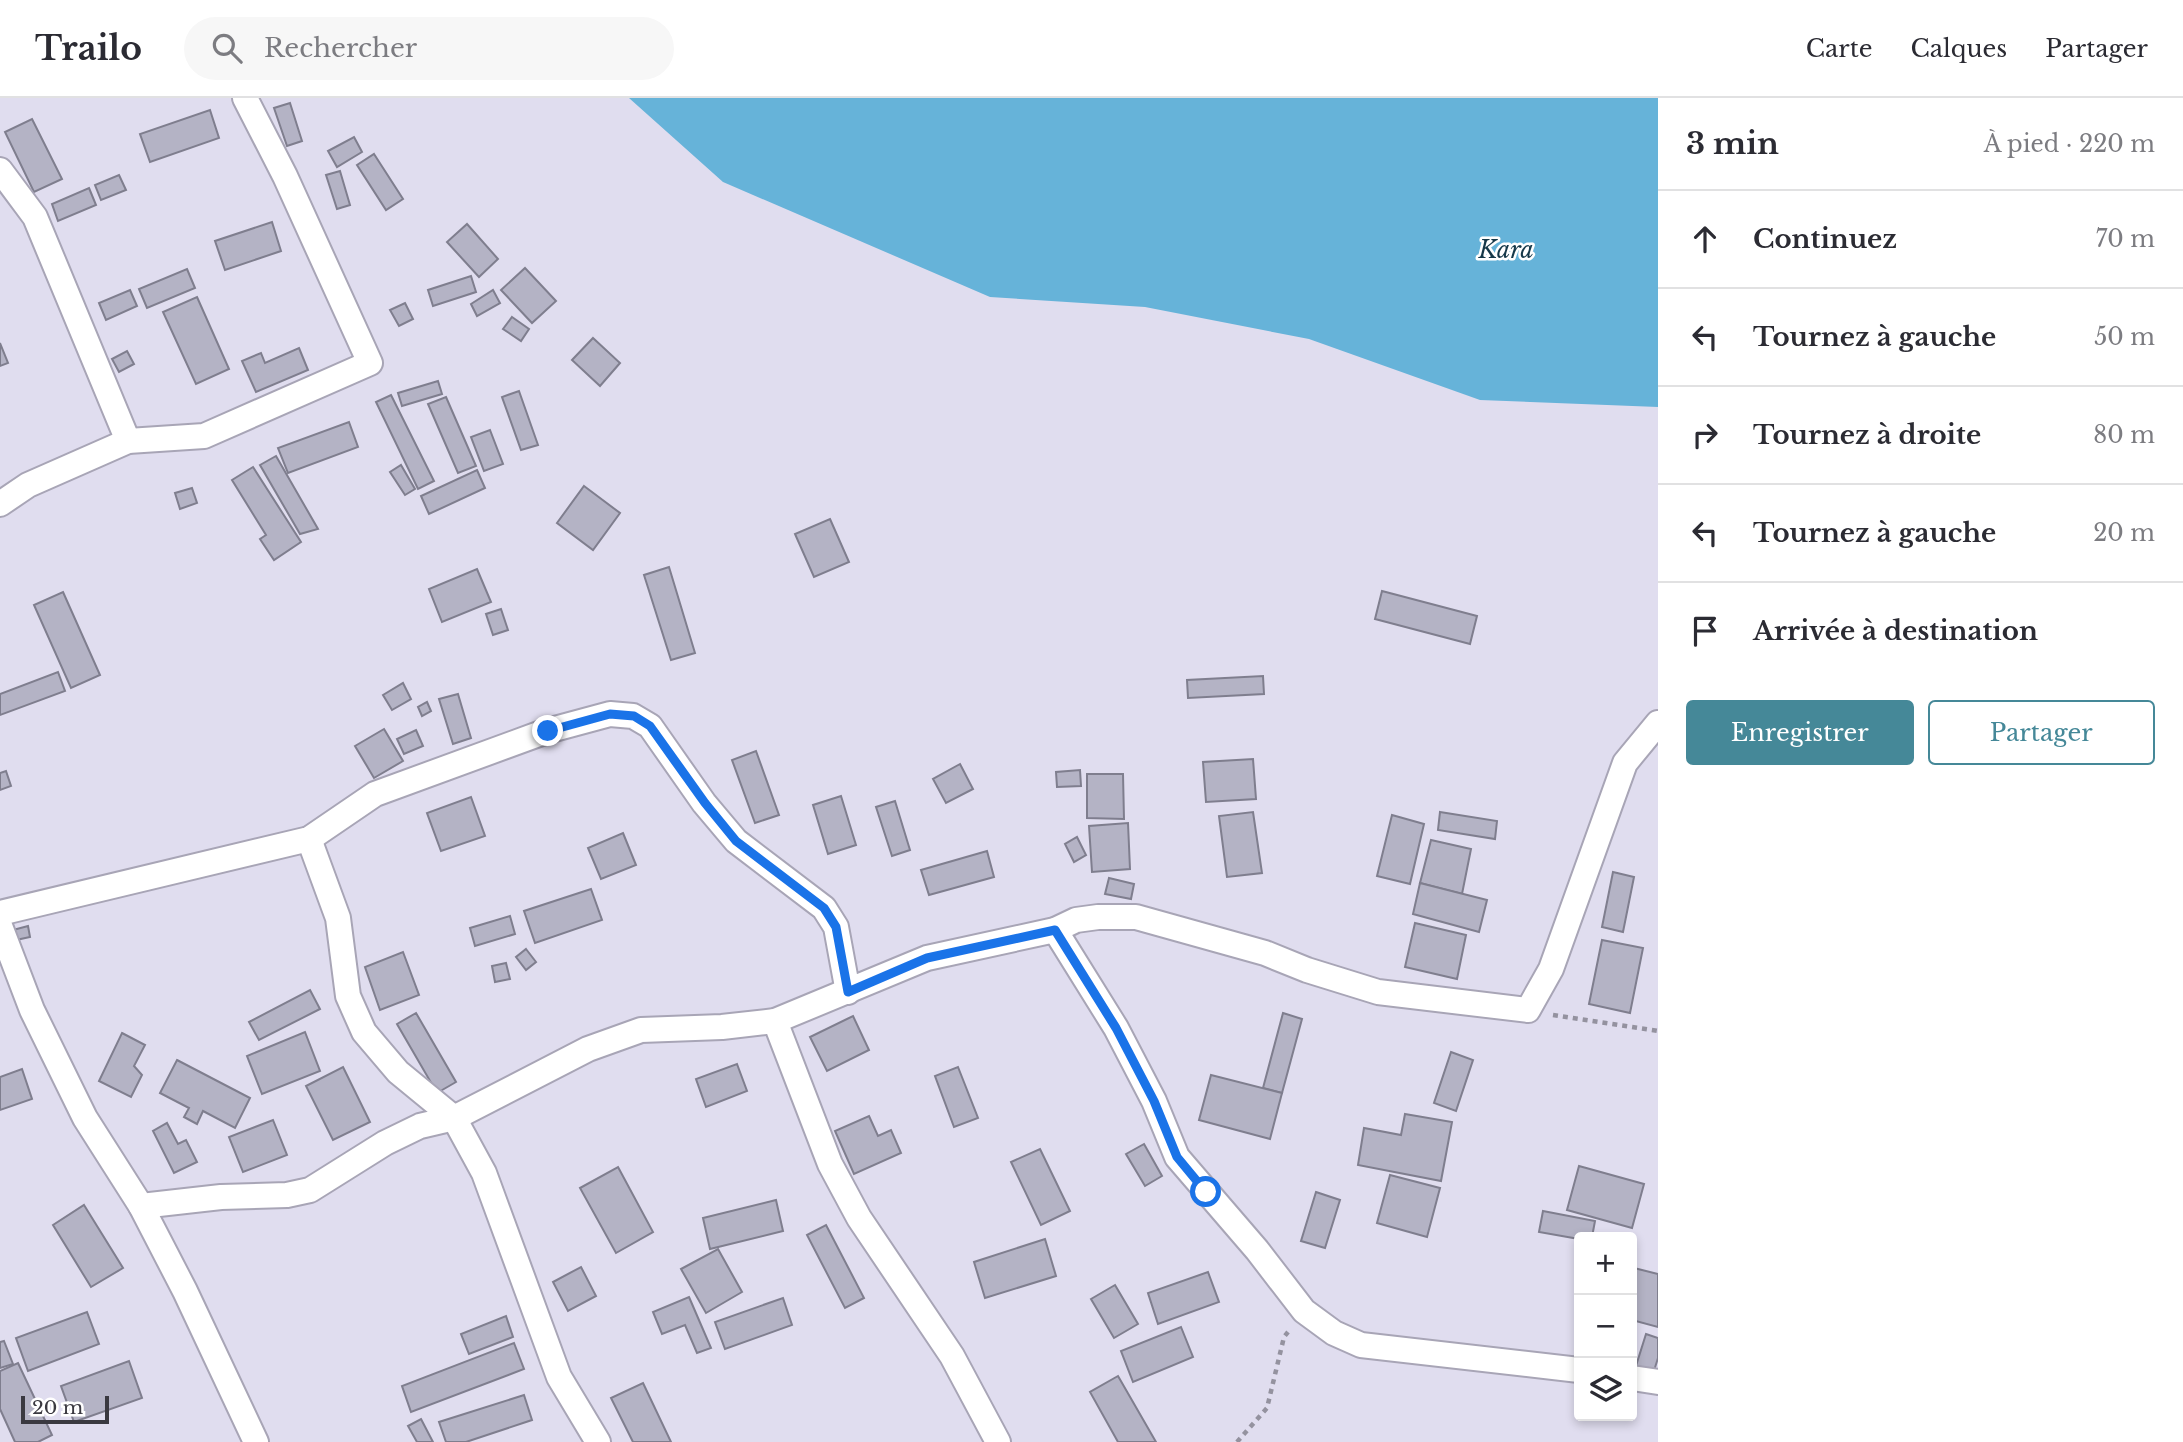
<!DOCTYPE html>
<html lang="fr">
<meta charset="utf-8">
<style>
body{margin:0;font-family:"Libre Baskerville",serif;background:#f7f7f7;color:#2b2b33}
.controls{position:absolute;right:21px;bottom:21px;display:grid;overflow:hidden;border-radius:7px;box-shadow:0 4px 10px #0003}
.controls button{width:63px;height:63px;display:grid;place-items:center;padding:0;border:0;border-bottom:2px solid #e1e1e2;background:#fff;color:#2b2b33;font:35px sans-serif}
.scale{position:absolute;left:21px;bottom:18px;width:88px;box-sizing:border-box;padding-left:7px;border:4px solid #3a3940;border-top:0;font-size:19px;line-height:24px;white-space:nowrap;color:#3a3940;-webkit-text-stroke:5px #fff;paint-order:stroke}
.stop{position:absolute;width:21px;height:21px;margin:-16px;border:5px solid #1a73e8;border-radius:50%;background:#fff}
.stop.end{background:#1a73e8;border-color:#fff;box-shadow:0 2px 7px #0008}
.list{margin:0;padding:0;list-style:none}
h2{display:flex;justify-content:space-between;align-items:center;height:91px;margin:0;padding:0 28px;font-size:30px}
h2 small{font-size:23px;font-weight:400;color:#7c7c81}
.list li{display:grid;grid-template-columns:46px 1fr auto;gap:21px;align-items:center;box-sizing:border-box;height:98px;padding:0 28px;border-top:2px solid #e1e1e2}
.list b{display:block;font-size:26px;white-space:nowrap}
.list em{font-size:23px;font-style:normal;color:#7c7c81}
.actions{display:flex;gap:14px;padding:21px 28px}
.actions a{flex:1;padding:16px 0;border:2px solid #458898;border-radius:7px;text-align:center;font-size:24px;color:#458898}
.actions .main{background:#458898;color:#fff}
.icon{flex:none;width:38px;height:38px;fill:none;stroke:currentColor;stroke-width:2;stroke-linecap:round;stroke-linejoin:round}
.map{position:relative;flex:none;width:1658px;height:1344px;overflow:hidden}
header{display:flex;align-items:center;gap:42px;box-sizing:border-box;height:98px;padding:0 35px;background:#fff;border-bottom:2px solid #e1e1e2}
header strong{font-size:33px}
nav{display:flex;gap:38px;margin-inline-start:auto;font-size:24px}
.search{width:490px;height:63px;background:#f7f7f7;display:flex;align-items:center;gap:18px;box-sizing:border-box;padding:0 24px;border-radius:38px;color:#7c7c81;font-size:26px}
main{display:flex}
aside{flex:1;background:#fff}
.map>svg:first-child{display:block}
</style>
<header>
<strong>Trailo</strong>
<div class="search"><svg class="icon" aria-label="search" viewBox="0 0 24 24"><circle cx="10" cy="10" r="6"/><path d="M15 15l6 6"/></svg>Rechercher</div>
<nav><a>Carte</a><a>Calques</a><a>Partager</a></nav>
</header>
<main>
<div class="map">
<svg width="1658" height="1344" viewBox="0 0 1658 1344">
<rect width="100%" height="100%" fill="#e0ddef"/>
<!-- water -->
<path fill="#66b3d9" d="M629,0H1658V309L1480,302L1309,241L1145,209L990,199L723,84Z"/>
<!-- building -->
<g fill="#b4b3c5" stroke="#7f7e8e" stroke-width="2">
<path d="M290,5L302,43L287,48L274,10Z"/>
<path d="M210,12L219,40L150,64L140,36Z"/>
<path d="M32,21L62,81L34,94L5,34Z"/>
<path d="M354,39L362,54L337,69L328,53Z"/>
<path d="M374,56L403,101L386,112L357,67Z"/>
<path d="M340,73L350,107L337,111L326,77Z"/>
<path d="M119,77L126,92L101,102L95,87Z"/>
<path d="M89,90L96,107L58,123L52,106Z"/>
<path d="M272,124L281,153L225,172L215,143Z"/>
<path d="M467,126L498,161L479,179L447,144Z"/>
<path d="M525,170L556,203L532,225L501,192Z"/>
<path d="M187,171L195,190L147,210L139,191Z"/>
<path d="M471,178L476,194L433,208L428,192Z"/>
<path d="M130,192L137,208L106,222L99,205Z"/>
<path d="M493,192L500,205L477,218L471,206Z"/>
<path d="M197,199L229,271L196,286L163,214Z"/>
<path d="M405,205L413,221L399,228L390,212Z"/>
<path d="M512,219L529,231L521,243L503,231Z"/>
<path d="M593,240L620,265L600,288L572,262Z"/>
<path d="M0,245L8,265L0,268Z"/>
<path d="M299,250L308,272L256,294L242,263L261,255L265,265Z"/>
<path d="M127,253L134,266L119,274L112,261Z"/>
<path d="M438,283L442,296L402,308L398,295Z"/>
<path d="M519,293L538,347L521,352L502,299Z"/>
<path d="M391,297L434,383L418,391L376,304Z"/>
<path d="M446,299L476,368L458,375L428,306Z"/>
<path d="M349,324L358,349L288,375L278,350Z"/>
<path d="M490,332L503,366L484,373L471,339Z"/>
<path d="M276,358L318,431L300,436L260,367Z"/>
<path d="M401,367L415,391L405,397L390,374Z"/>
<path d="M253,369L301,444L274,462L260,441L266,437L232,382Z"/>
<path d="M477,372L485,390L429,416L421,398Z"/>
<path d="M584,388L620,415L593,452L557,425Z"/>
<path d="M192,390L197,405L180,411L175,395Z"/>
<path d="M830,421L849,464L814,479L795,436Z"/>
<path d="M669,469L695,555L671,562L644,477Z"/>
<path d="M477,471L491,504L442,524L429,491Z"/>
<path d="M1382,493L1477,518L1470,546L1375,521Z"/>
<path d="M63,494L100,577L71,590L34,507Z"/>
<path d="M501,511L508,532L493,537L486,516Z"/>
<path d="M58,574L65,593L0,617V596Z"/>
<path d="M1263,578L1264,596L1188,600L1187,582Z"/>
<path d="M403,585L411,601L392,612L383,597Z"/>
<path d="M458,596L471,640L453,646L439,601Z"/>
<path d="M427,604L431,613L422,618L418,609Z"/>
<path d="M384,631L403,663L374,680L355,648Z"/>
<path d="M416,632L423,648L404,656L397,641Z"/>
<path d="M756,653L779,717L755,725L732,662Z"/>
<path d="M1253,661L1256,701L1206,704L1203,664Z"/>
<path d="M960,666L973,691L946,705L933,681Z"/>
<path d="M1080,672L1081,688L1057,689L1056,674Z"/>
<path d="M6,673L11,688L0,692V675Z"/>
<path d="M1087,676H1123L1124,721L1087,720Z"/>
<path d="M841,698L856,747L828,756L813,707Z"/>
<path d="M471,699L485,738L441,753L427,715Z"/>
<path d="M895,703L910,752L892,758L876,709Z"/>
<path d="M1253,714L1262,775L1227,779L1219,718Z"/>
<path d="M1440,714L1497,723L1495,741L1438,732Z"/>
<path d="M1392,717L1424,726L1410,786L1377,778Z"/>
<path d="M1128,725L1130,771L1092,774L1089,728Z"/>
<path d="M623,735L636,767L601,781L588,750Z"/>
<path d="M1077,739L1086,757L1074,764L1065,746Z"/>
<path d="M1431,742L1471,751L1462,796L1420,785Z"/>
<path d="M987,753L994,779L929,797L921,772Z"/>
<path d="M1613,774L1634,779L1623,834L1602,829Z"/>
<path d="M1109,780L1134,786L1131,801L1105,796Z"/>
<path d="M1420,785L1487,802L1479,834L1413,816Z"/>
<path d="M591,791L602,822L535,845L524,813Z"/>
<path d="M510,818L515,836L475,848L470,830Z"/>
<path d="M1415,825L1466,837L1457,881L1405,869Z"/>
<path d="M28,828L30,839L16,842L13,832Z"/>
<path d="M1602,842L1643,850L1630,915L1589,906Z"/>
<path d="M526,851L536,864L526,872L516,859Z"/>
<path d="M403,854L419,897L380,912L365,869Z"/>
<path d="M506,865L510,881L495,884L492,868Z"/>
<path d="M310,892L320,911L259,942L249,924Z"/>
<path d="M416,915L456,984L437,995L397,926Z"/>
<path d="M1283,915L1302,921L1282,995L1263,990Z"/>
<path d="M853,918L869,952L827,973L810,939Z"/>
<path d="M305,934L320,973L262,996L247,958Z"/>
<path d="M122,935L145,947L134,968L142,977L131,999L99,983Z"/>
<path d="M1451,954L1473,962L1456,1013L1434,1005Z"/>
<path d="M177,962L250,1000L235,1030L203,1013L197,1026L184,1019L189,1010L160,995Z"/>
<path d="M737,966L747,993L706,1009L696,981Z"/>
<path d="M343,969L370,1024L333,1042L306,988Z"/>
<path d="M958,969L978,1020L954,1029L935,978Z"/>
<path d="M22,971L32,1001L0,1012V979Z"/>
<path d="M1211,977L1282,995L1270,1041L1199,1022Z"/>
<path d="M1405,1016L1452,1024L1441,1083L1358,1067L1364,1030L1401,1037Z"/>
<path d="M869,1018L878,1038L891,1032L901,1055L854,1076L835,1033Z"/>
<path d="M273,1022L287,1057L243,1074L229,1039Z"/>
<path d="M167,1025L178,1046L186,1042L197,1064L174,1075L153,1033Z"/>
<path d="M1144,1046L1162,1078L1145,1088L1126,1056Z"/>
<path d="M1040,1051L1070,1113L1041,1127L1011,1064Z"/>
<path d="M1579,1068L1644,1086L1632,1130L1567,1112Z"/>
<path d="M618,1069L653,1134L616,1155L580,1090Z"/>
<path d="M1390,1077L1440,1090L1427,1139L1377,1125Z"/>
<path d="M1316,1094L1340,1102L1325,1150L1301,1143Z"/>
<path d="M776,1102L783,1133L710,1151L703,1120Z"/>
<path d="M84,1107L123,1170L91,1189L53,1127Z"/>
<path d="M1543,1113L1595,1123L1592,1139H1579V1141L1539,1134Z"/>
<path d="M826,1127L864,1200L845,1210L807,1137Z"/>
<path d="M1045,1141L1056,1178L985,1200L974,1164Z"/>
<path d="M718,1151L742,1194L706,1215L681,1171Z"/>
<path d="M581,1169L596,1198L568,1213L553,1184Z"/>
<path d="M1634,1170L1658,1176V1229L1632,1222V1180Z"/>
<path d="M1208,1174L1219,1204L1158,1226L1148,1195Z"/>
<path d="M1115,1187L1138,1226L1114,1240L1091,1201Z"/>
<path d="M689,1199L711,1250L697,1255L685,1227L662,1236L653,1214Z"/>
<path d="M783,1200L792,1227L725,1251L715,1224Z"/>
<path d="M87,1214L99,1246L28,1273L16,1240Z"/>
<path d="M506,1218L513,1239L469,1256L461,1236Z"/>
<path d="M1181,1229L1193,1259L1133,1284L1121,1253Z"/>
<path d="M1646,1236L1658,1240V1260L1653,1276L1635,1271Z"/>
<path d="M4,1243L13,1266L0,1270V1244Z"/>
<path d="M514,1245L524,1271L411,1314L402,1288Z"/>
<path d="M129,1263L142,1300L74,1324L61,1288Z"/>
<path d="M18,1265L52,1337L38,1344H15L0,1311V1273Z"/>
<path d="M1118,1278L1156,1344H1118L1090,1294Z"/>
<path d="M643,1285L671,1344H633L611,1300Z"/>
<path d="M524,1297L532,1322L466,1344H446L439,1324Z"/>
<path d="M421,1321L433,1344H417L408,1328Z"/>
</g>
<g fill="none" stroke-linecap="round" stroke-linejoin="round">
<defs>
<g id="street">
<path d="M0,72L35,119L128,343"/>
<path d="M0,406L28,387L128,343L204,338L370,265L285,78L245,0"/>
<path d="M309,741L338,820L348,898L364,934L398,974L454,1020L484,1075L559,1279L598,1344"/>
<path d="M0,815L309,741L375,696L547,633L610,616L633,618L650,628L704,705L736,743L824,810L836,829L848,894"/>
<path d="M0,828L32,912L85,1020L141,1108L185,1193L256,1344"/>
<path d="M1055,832L1116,930L1154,1003L1177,1059L1257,1152L1304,1213L1334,1235L1361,1247L1579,1272"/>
<path d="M775,923L830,1066L859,1120L952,1258L998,1344"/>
<path d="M141,1108L221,1099L287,1097L310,1092L385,1045L420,1028L454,1020L588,951L641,932L722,929L775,923L927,860L1055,832L1076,822L1098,819H1136L1265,855L1307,872L1378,894L1528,912L1551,871L1625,665L1658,625"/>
<path d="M1632,1280L1658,1284"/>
</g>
</defs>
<!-- street casing -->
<use href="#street" stroke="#a8a5b6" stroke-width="28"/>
<!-- path -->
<g stroke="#94929f" stroke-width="4.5" stroke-dasharray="5 5" stroke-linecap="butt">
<path d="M1553,917L1658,933"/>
<path d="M1237,1344L1267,1310L1284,1239L1288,1234"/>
</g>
<!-- street -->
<use href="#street" stroke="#fff" stroke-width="24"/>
</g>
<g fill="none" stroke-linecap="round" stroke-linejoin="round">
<!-- route -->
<path stroke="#1a73e8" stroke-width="9" d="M548,633L610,616L634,618L650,628L705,705L736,743L824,810L836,829L848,894L927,860L1055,832L1116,930L1154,1003L1177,1059L1206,1094"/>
</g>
<g text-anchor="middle" stroke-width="5" stroke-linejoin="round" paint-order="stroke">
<!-- water labels -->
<g font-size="23" font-style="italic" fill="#153849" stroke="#fff">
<text x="1506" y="160">Kara</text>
</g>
</g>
</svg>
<div class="controls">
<button>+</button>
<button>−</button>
<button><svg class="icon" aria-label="layers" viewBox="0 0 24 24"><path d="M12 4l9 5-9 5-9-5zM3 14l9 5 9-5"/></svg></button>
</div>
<div class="scale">20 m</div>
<div class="stop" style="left:1206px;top:1094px"></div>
<div class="stop end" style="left:548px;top:633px"></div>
</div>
<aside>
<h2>3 min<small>À pied · 220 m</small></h2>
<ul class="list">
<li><svg class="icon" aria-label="ahead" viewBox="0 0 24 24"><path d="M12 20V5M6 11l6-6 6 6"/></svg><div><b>Continuez</b></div><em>70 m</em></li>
<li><svg class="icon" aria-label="left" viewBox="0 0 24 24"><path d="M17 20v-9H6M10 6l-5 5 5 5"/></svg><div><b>Tournez à gauche</b></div><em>50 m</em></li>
<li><svg class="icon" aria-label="right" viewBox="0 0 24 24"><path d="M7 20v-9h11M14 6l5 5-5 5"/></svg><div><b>Tournez à droite</b></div><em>80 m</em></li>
<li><svg class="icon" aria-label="left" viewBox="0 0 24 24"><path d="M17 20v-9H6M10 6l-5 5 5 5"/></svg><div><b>Tournez à gauche</b></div><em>20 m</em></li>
<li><svg class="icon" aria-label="arrive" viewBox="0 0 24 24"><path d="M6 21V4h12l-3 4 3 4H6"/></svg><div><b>Arrivée à destination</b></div></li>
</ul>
<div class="actions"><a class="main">Enregistrer</a><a>Partager</a></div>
</aside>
</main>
